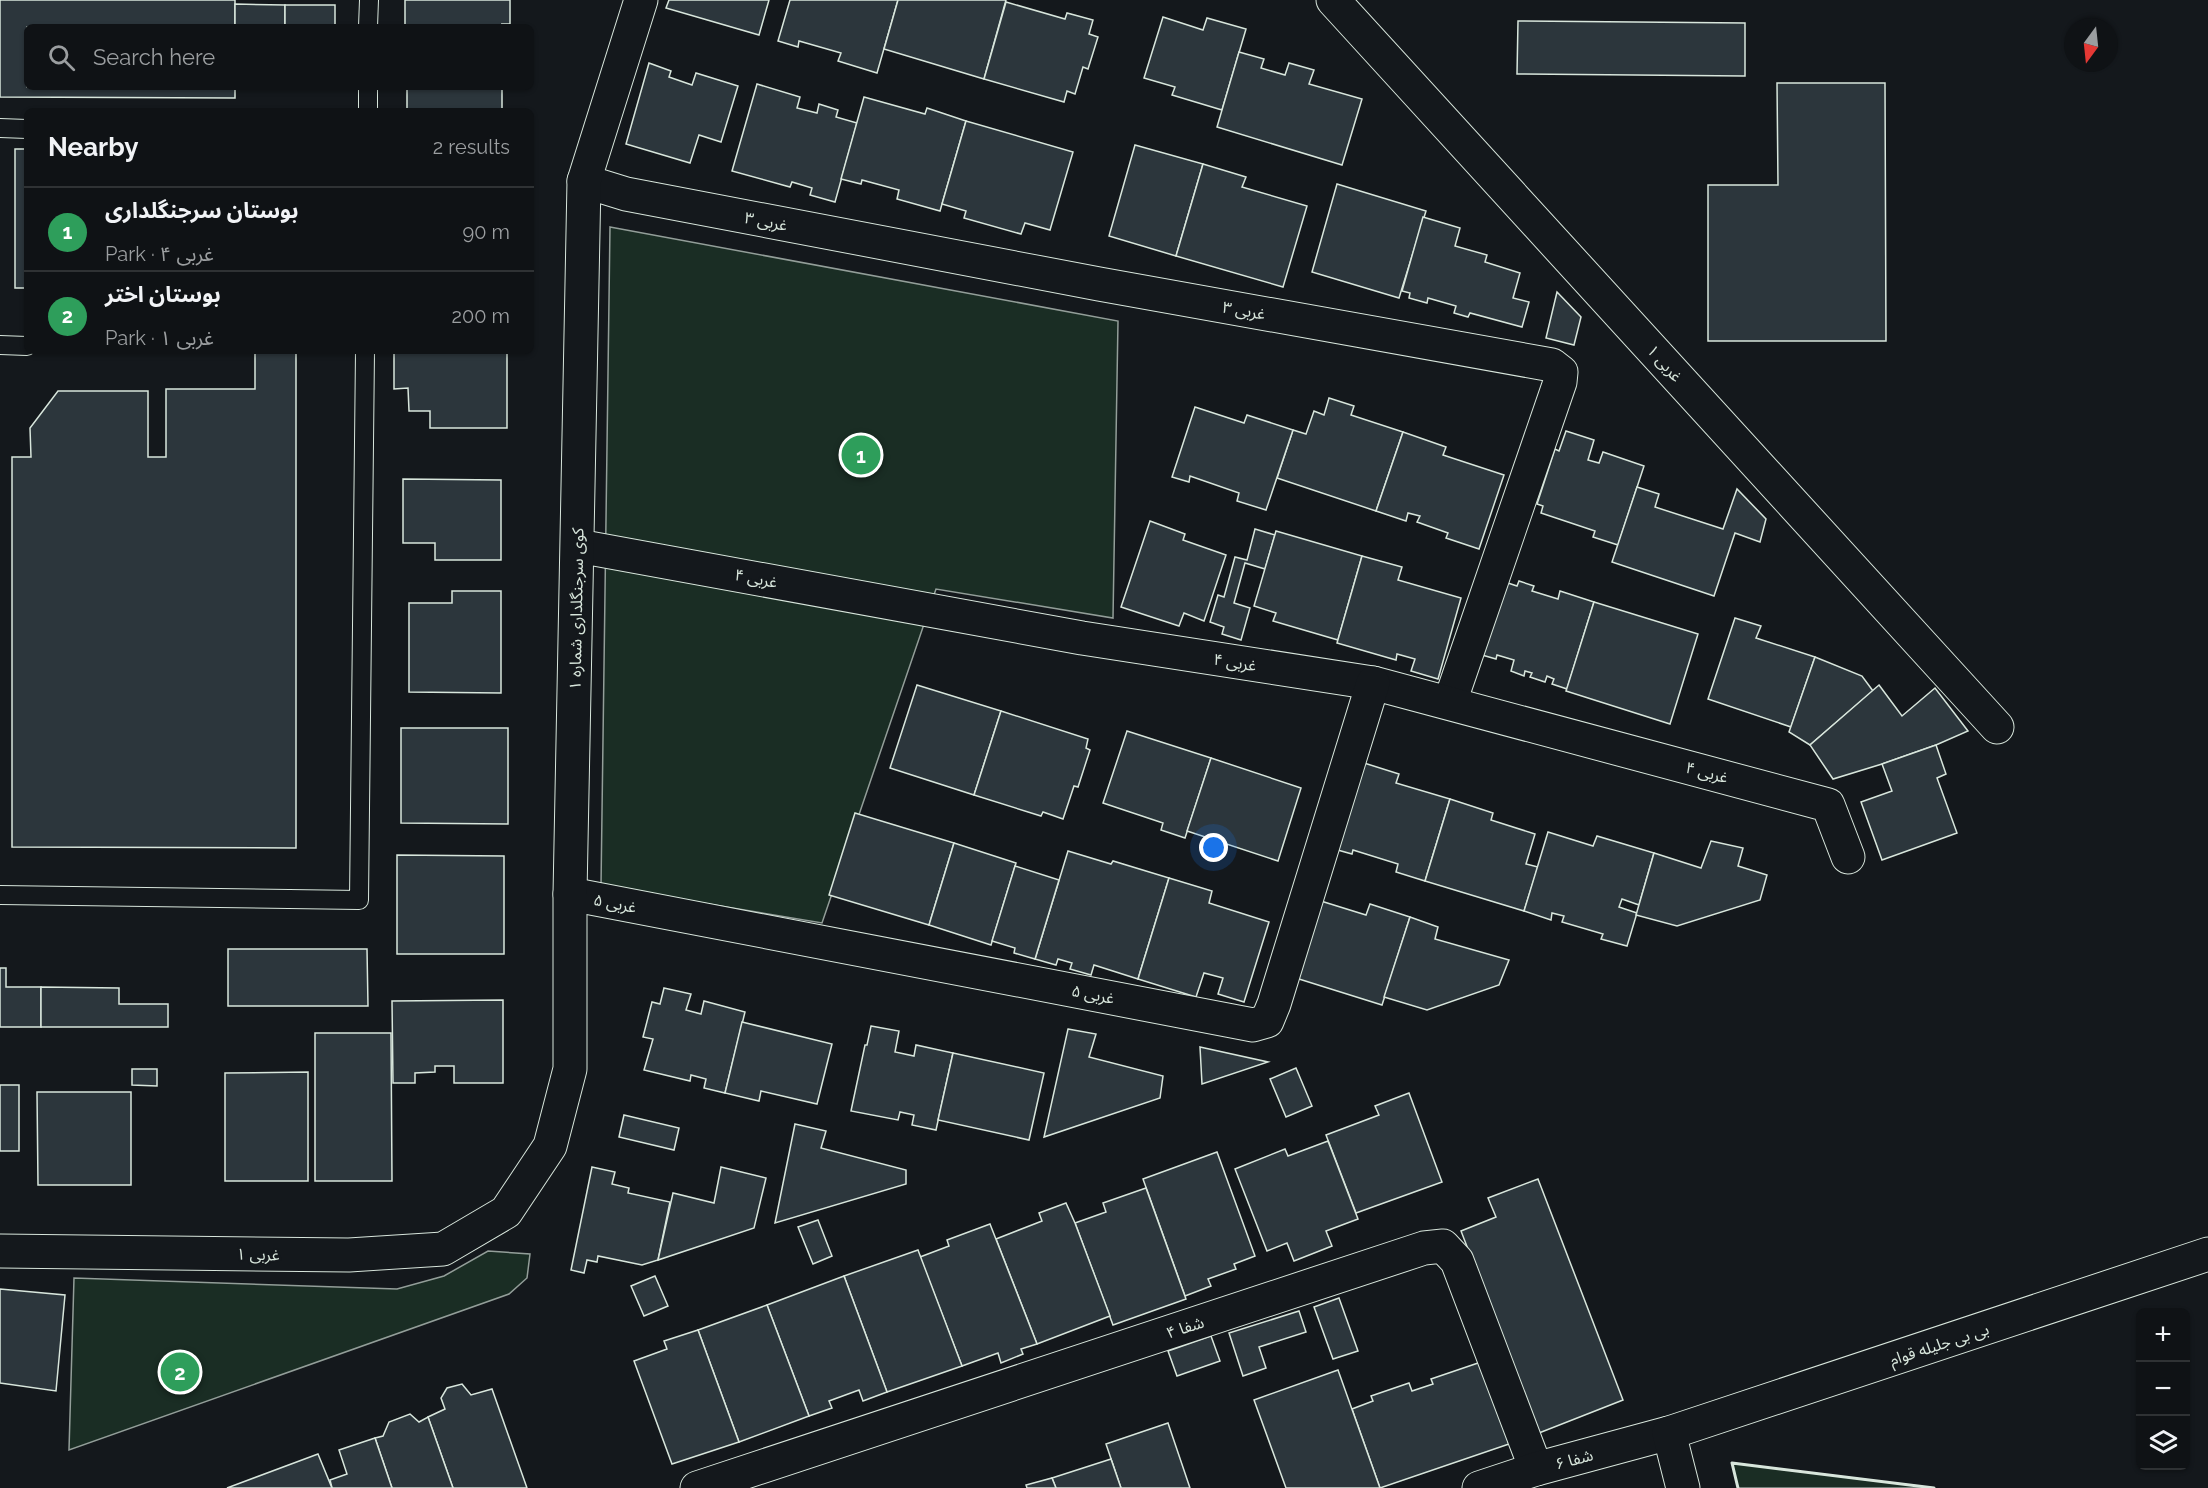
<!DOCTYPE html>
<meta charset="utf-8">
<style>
body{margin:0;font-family:Raleway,"Noto Sans Arabic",sans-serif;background:#181b1e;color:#f1f3f6}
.controls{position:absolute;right:18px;bottom:18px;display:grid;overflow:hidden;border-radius:9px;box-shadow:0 2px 4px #0004}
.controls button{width:54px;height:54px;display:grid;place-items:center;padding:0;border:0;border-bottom:2px solid #2f3234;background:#0f1215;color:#f1f3f6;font:30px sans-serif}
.compass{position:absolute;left:2064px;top:18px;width:54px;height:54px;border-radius:50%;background:#0f1215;box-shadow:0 2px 4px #0004;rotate:195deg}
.you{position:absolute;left:1214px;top:848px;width:21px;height:21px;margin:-15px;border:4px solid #fff;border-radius:50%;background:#1a73e8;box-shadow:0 0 0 9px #1a73e833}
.badge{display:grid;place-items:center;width:39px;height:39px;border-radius:50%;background:#b45309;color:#fff;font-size:20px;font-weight:700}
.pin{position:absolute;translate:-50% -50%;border:3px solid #fff;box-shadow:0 2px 6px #0006}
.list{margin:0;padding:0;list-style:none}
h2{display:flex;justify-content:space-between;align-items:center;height:78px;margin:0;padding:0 24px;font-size:26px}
h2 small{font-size:20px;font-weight:400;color:#9b9ea0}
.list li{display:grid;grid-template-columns:39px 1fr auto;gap:18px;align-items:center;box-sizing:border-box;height:84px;padding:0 24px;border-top:2px solid #2f3234}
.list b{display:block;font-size:22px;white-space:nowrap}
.list p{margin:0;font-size:20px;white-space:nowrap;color:#9b9ea0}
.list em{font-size:20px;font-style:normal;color:#9b9ea0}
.icon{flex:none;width:33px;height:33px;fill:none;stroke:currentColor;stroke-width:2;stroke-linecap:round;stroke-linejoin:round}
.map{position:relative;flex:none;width:2208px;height:1488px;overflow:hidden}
.search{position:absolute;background:#0f1215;box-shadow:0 2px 4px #0004;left:24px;top:24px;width:510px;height:66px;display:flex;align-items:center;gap:15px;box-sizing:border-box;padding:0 21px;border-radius:9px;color:#9b9ea0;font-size:22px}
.panel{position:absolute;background:#0f1215;box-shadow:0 2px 4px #0004;left:24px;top:108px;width:510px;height:246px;border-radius:9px}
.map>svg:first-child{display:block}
</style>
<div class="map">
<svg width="2208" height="1488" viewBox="0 0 2208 1488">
<rect width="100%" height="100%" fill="#14181c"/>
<!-- green -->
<g fill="#1a2d24" stroke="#939e99" stroke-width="1.5">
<path d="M610,227L1118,321L1113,618L936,589L822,923L601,886Z"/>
<path d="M488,1251L530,1254L527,1278L509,1294L69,1450L74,1278L397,1289L444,1276Z"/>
<path d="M1732,1463L1934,1488H1738Z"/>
</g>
<!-- building -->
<g fill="#2c363c" stroke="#d8e6dc" stroke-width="1.5">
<path d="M0,0H235V27H27V87H235V98L0,97Z"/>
<path d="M405,0H510V24H502L503,27H405Z"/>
<path d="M669,0H769L759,35L666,8Z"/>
<path d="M790,0H898L877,73L838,61L841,53L799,41L798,47L778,41Z"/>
<path d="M898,0H1006L984,79L884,49Z"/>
<path d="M1006,2L1065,19L1067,13L1093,20L1089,34L1098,37L1088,69L1083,67L1075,94L1067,91L1064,102L984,79Z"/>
<path d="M235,4L285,5V27H235Z"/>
<rect x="285" y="5" width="50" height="22"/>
<path d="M1163,17L1203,30L1207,18L1246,29L1222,110L1172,95L1175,87L1144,78Z"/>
<path d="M1518,21L1745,23V76L1517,74Z"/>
<path d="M1239,52L1264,59L1261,68L1285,75L1289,63L1314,70L1309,84L1362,99L1342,165L1217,127Z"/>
<path d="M649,63L671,71L669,77L692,85L696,73L738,86L721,142L699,135L690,163L626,144Z"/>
<path d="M1777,83H1885L1886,341H1708V185H1778Z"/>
<path d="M757,84L800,97L797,108L817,113L819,104L838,110L836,117L857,123L835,202L810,195L812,188L792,182L790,187L732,171Z"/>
<rect x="407" y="87" width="95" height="24"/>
<path d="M864,97L925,114L927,108L966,121L940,211L897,199L899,190L862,180L861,184L841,179Z"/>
<path d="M966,121L1073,152L1050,230L1025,223L1021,234L964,218L966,211L942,204Z"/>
<path d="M1135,145L1203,164L1176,256L1109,236Z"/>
<rect x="15" y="149" width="12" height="139"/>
<path d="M1203,164L1246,177L1242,187L1307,206L1283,287L1176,256Z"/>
<path d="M1337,184L1426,211L1399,298L1312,272Z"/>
<path d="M1423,217L1460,228L1455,246L1487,255L1485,262L1520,273L1513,298L1529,302L1522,327L1470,313L1468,317L1454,313L1456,306L1428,298L1427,303L1409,298L1410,293L1402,291Z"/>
<path d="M1557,292L1581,317L1574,345L1546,338Z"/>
<path d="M255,351H296V848L12,847V457H31L30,428L58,391H148V457H166V389H255Z"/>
<path d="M394,351H507V428H430V411H409L408,388L394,389Z"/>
<path d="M1329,398L1354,406L1351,415L1403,432L1376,511L1277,478L1293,430L1306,434L1314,411L1324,415Z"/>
<path d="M1195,407L1244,423L1247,415L1293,430L1266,510L1237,501L1239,493L1190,476L1189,482L1172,477Z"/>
<path d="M1566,431L1594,440L1588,460L1599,463L1603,452L1644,466L1618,545L1593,537L1595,531L1541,513L1543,506L1537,504L1555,449L1559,451Z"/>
<path d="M1403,432L1446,447L1443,455L1504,475L1479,549L1446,538L1448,533L1417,522L1420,516L1408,513L1406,521L1376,511Z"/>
<path d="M403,479L501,480V560H435V543H403Z"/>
<path d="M1637,487L1659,494L1655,507L1723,529L1737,489L1766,519L1760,542L1735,533L1714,596L1612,562Z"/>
<path d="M1150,521L1185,534L1183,540L1226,555L1204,621L1184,613L1179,626L1121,607Z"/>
<path d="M1255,529L1275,535L1265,569L1245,563L1234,603L1250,608L1241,640L1222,634L1224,627L1210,622L1218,595L1224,597L1235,557L1247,560Z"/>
<path d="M1276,531L1362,556L1338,640L1273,621L1276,613L1254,606Z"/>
<path d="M1362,556L1402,567L1398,580L1461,598L1438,679L1411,671L1415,659L1397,654L1396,660L1337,643Z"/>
<path d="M1499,580L1517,586L1519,581L1534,586L1532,591L1558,599L1560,591L1594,602L1567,689L1552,684L1554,679L1547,676L1545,682L1530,677L1532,673L1525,671L1524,676L1511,671L1514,660L1497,655L1496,659L1475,653Z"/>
<path d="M452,591H501V693L409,692V603H452Z"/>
<path d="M1594,602L1698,634L1670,724L1566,691Z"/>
<path d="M1735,618L1761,626L1756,638L1815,657L1791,727L1708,699Z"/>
<path d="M1815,657L1862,676L1873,691L1810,745L1789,732Z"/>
<path d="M917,685L1001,711L974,795L890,768Z"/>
<path d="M1879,685L1902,716L1935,688L1968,731L1936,745L1882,764L1833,779L1810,745Z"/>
<path d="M1001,711L1088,739L1086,748L1090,750L1078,787L1074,786L1063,819L1043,812L1041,816L974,795Z"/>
<path d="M401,728H508V824L401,823Z"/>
<path d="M1127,731L1211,758L1185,838L1161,830L1163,823L1103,803Z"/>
<path d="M1936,745L1946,774L1937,778L1957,833L1882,860L1861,802L1892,791L1882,764Z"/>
<path d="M1211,758L1301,788L1278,861L1187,831Z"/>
<path d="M1361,762L1399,774L1396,783L1450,799L1425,881L1396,872L1398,864L1353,850L1352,854L1334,849Z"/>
<path d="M1450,799L1493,813L1491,820L1535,834L1526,864L1538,867L1524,911L1425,881Z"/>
<path d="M855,813L954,843L929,925L829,895Z"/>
<path d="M1548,832L1593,846L1597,836L1654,853L1639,905L1622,899L1619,907L1637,913L1627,946L1601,939L1603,934L1562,922L1564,916L1552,913L1551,920L1524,911Z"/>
<path d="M1711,841L1743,848L1738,866L1767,875L1760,900L1677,926L1636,915L1654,853L1701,868Z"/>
<path d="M954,843L1016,863L991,945L929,925Z"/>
<path d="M1068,851L1111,864L1113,861L1169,878L1138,979L1094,965L1091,975L1070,969L1072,963L1058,959L1056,965L1035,959Z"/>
<path d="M397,855L504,856V954H397Z"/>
<path d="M1015,866L1059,880L1035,959L1014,953L1015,948L992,941Z"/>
<path d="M1169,878L1212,891L1209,903L1269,922L1244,1002L1218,994L1223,978L1204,973L1196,997L1138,979Z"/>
<path d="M1308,897L1366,915L1370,904L1410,917L1382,1005L1283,974Z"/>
<path d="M1410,917L1438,927L1435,939L1509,960L1499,985L1427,1010L1384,997Z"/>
<path d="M228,949H367L368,1006H228Z"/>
<path d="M0,968H6V987H41V1027H0Z"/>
<path d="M41,987L119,988V1004H168V1027H41Z"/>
<path d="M664,988L691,994L686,1010L701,1014L704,1001L745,1012L725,1093L704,1088L706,1079L691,1075L690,1081L644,1070L653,1039L643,1037L652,1002L660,1004Z"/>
<path d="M503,1000V1083H454V1066H435V1072L415,1073V1083H393L392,1001Z"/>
<path d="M742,1022L832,1044L817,1104L761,1091L759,1101L725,1093Z"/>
<path d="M871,1026L899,1031L895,1052L914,1056L916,1045L953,1053L936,1130L912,1125L914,1115L900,1112L898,1120L851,1111L865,1045H867Z"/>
<path d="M1068,1029L1096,1034L1089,1057L1163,1076L1160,1098L1044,1137Z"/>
<path d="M315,1033H391L392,1181H315Z"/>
<path d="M1200,1047L1268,1062L1202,1084Z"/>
<path d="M953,1053L1044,1073L1029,1140L938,1120Z"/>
<path d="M1296,1068L1312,1106L1286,1117L1270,1079Z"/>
<path d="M132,1069H157V1086L132,1085Z"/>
<path d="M308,1072V1181H225V1073Z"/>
<rect x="0" y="1085" width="19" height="66"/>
<path d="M37,1092H131V1185H38Z"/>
<path d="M1409,1093L1442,1182L1356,1213L1326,1135L1379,1115L1375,1106Z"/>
<path d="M624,1115L679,1128L674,1150L619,1137Z"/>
<path d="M795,1124L826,1131L821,1148L906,1170V1184L775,1223Z"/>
<path d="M1328,1141L1358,1219L1326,1231L1332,1246L1294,1261L1287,1243L1267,1251L1235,1169L1285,1149L1288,1156Z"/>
<path d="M1217,1152L1255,1256L1234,1264L1236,1269L1208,1279L1211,1286L1185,1296L1143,1179Z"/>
<path d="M592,1167L615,1172L612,1184L629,1188L628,1193L670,1202L658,1260L642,1265L598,1256L597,1262L587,1260L584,1273L571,1270Z"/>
<path d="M721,1167L766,1178L754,1228L658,1260L673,1193L714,1203Z"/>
<path d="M1538,1179L1623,1400L1539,1433L1461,1231L1496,1217L1488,1198Z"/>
<path d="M1146,1188L1186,1299L1113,1325L1075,1223L1106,1212L1103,1203Z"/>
<path d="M1066,1203L1075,1223L1110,1316L1037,1344L996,1239L1042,1221L1039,1213Z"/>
<path d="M818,1220L832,1256L813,1264L798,1227Z"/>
<path d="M990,1224L1037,1344L1021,1349L1023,1354L1001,1363L998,1353L962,1366L920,1257L949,1246L947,1240Z"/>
<path d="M918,1250L962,1366L887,1392L844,1276Z"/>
<path d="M655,1276L668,1306L644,1316L631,1286Z"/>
<path d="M844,1276L887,1392L863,1401L859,1390L829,1401L832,1408L809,1416L767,1305Z"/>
<path d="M0,1289L65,1295L56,1391L0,1383Z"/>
<path d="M1339,1298L1358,1351L1333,1359L1314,1307Z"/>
<path d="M767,1305L809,1416L739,1442L698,1330Z"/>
<path d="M1299,1311L1306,1332L1259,1347L1266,1368L1243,1376L1229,1333Z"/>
<path d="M698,1330L739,1442L672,1464L634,1361L667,1349L664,1341Z"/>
<path d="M1211,1336L1220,1361L1177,1376L1168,1351Z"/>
<path d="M1481,1362L1509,1444L1380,1488L1352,1409L1373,1401L1371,1396L1409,1383L1412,1391L1433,1384L1431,1379Z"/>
<path d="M1338,1370L1380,1488H1286L1254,1400Z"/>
<path d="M462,1384L471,1395L492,1389L527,1488H453L428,1417L445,1409L441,1398L447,1388Z"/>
<path d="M410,1414L419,1422L428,1417L453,1488H392L375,1438L383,1436L389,1422Z"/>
<path d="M1168,1423L1190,1488H1121L1106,1444Z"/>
<path d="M375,1438L392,1488H332L330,1480L347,1474L339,1450Z"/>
<path d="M318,1454L332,1488H227Z"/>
<path d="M1111,1459L1121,1488H1056L1052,1478Z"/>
<path d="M1052,1478L1056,1488H1027L1026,1485Z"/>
</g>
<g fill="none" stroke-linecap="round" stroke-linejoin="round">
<defs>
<g id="service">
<path d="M368,27L369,0"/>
<path d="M368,111V87"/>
<path d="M0,128L27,129"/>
<path d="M0,345L27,346"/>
<path d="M0,895L359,900L365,351"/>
</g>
<g id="minor">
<path d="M1333,0L1997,727"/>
<path d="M584,181L626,194L1099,284L1552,365L1561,372L1560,382L1450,702"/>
<path d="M578,546L1082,638L1373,683L1828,805L1848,857"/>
<path d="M570,894L1253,1025L1267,1021L1274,1004L1373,683"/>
<path d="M0,1251L349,1255L443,1249L506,1212L550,1146L570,1069V894L584,181L641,0"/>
<path d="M697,1488L1424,1248L1443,1246L1457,1261L1536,1469"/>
<path d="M1479,1488L1536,1469L1669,1433"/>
</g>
<path id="tertiary" d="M1683,1488L1669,1433L2208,1254"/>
</defs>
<!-- service casing -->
<use href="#service" stroke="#d8e6dc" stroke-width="20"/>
<!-- minor casing -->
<use href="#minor" stroke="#d8e6dc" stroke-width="35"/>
<!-- tertiary casing -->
<use href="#tertiary" stroke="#d8e6dc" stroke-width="35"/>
<!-- service -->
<use href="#service" stroke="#14181c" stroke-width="18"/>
<!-- minor -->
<use href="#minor" stroke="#14181c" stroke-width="33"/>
<!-- tertiary -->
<use href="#tertiary" stroke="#14181c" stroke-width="33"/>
<!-- wall -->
<path stroke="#d8e6dc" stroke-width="3" d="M1738,1488L1732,1463L1934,1488"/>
</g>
<g text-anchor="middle" stroke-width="4.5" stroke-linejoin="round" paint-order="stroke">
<!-- street labels -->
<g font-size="16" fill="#d8e6dc" stroke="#14181c">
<text transform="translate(766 221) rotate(11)" y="6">غربی ۳</text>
<text transform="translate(1244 310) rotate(10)" y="6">غربی ۳</text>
<text transform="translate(1665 363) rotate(48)" y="6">غربی ۱</text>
<text transform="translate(756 578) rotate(11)" y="6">غربی ۴</text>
<text transform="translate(576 609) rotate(-89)" y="6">کوی سرجنگلداری شماره ۱</text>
<text transform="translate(1235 662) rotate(9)" y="6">غربی ۴</text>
<text transform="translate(1707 772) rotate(15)" y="6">غربی ۴</text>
<text transform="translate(615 903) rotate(11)" y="6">غربی ۵</text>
<text transform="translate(1093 994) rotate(11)" y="6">غربی ۵</text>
<text transform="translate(258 1254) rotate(1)" y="6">غربی ۱</text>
<text transform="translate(1185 1327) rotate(-18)" y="6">شفا ۴</text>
<text transform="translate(1939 1344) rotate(-18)" y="6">بی بی جلیله قوام</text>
<text transform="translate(1574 1459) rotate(-15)" y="6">شفا ۶</text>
</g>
</g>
</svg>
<div class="controls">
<button>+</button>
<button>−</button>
<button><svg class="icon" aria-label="layers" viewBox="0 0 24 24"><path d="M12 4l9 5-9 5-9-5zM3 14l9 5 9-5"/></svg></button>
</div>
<svg class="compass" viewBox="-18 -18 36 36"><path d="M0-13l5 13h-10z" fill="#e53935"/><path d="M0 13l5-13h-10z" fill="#9b9ea0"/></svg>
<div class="you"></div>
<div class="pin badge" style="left:861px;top:455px;background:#2e9e5b">1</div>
<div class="pin badge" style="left:180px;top:1372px;background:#2e9e5b">2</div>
<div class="search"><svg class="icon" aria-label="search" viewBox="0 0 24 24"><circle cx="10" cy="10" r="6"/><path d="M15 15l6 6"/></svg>Search here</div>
<section class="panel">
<h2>Nearby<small>2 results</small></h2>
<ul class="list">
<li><span class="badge" style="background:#2e9e5b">1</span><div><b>بوستان سرجنگلداری</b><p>Park · غربی ۴</p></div><em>90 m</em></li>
<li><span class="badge" style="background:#2e9e5b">2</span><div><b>بوستان اختر</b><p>Park · غربی ۱</p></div><em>200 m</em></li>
</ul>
</section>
</div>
